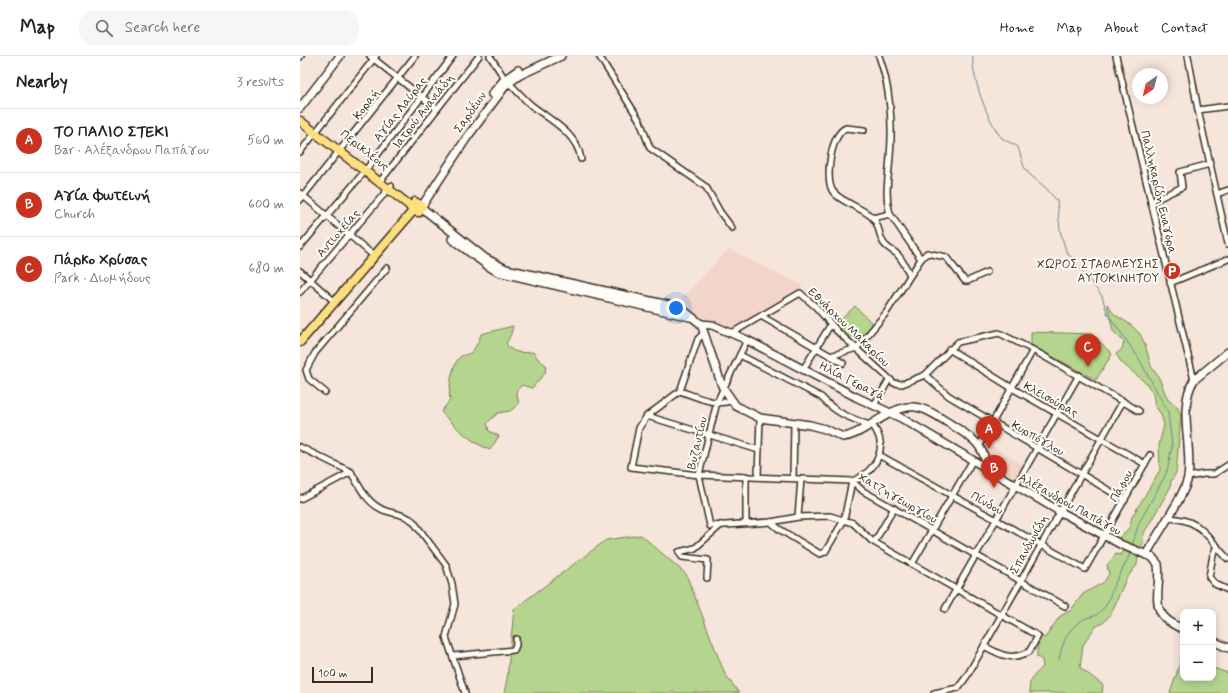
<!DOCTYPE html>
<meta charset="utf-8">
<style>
body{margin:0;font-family:Mynerve,sans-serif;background:#f6f6f6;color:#222}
.controls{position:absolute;right:12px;bottom:12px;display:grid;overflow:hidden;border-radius:8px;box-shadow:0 2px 10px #0003}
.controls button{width:36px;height:36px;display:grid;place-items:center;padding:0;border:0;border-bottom:1px solid #e0e0e0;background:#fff;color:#222;font:20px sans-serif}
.compass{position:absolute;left:832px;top:12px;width:36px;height:36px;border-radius:50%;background:#fff;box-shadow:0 2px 10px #0003;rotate:215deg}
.scale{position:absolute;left:12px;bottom:10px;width:61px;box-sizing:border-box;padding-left:4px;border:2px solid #3b2a1e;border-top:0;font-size:11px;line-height:14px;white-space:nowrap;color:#3b2a1e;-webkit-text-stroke:3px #fdfcf7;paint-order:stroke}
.you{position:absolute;left:376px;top:252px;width:14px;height:14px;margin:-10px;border:3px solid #fff;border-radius:50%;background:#1a73e8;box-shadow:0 0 0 6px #1a73e833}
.badge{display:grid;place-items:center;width:26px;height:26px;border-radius:50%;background:#c8321e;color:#fff;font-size:13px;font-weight:700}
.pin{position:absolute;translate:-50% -33px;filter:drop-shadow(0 1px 2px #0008)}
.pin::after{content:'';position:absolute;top:21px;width:14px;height:12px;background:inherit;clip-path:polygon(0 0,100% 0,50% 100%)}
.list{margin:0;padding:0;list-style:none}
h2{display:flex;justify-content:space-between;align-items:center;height:52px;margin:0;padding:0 16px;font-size:17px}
h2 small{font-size:13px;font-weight:400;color:#767676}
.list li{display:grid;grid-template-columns:26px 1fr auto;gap:12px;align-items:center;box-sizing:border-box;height:64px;padding:0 16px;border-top:1px solid #e0e0e0}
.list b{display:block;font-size:15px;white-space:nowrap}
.list p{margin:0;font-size:13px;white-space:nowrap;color:#767676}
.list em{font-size:13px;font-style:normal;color:#767676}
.icon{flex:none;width:22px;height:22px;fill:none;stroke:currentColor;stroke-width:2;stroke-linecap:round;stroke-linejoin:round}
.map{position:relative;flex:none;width:928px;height:637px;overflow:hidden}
header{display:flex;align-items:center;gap:24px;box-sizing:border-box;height:56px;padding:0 20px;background:#fff;border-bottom:1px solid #e0e0e0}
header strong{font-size:19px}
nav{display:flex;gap:22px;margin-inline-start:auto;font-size:14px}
.search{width:280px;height:36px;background:#f6f6f6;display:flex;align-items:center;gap:10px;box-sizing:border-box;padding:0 14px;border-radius:16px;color:#767676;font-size:15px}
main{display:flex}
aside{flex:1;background:#fff}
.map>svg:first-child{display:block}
</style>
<header>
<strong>Map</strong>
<div class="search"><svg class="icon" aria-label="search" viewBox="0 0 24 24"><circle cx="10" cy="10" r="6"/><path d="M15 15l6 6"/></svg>Search here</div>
<nav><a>Home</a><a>Map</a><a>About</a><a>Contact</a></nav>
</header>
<main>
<aside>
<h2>Nearby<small>3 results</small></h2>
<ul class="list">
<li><span class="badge">A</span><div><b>ΤΟ ΠΑΛΙΟ ΣΤΕΚΙ</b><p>Bar · Αλέξανδρου Παπάγου</p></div><em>560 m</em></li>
<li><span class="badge">B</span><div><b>Αγία Φωτεινή</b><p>Church</p></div><em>600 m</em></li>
<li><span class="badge">C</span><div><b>Πάρκο Χρύσας</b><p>Park · Διομήδους</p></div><em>680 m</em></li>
</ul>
</aside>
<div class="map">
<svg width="928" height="637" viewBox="0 0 928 637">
<rect width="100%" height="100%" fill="#f6e5db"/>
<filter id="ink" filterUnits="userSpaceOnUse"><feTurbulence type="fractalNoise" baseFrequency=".025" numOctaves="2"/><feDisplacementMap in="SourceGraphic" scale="8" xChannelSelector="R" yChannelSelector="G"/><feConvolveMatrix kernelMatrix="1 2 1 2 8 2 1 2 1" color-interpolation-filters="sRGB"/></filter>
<g filter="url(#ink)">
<!-- built -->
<g fill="#f1d5c8">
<path d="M429,193L455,207L501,228L502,232L433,276L376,248Z"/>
<path d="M685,386L724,409L714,427L695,416L683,388Z"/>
</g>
<!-- green -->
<g fill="#b5d58e" stroke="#788056">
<path d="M807,248L814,258L831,269L840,278L845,288L851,310L859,322L868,344L877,350L881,360L876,417L871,425L870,432L844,477L843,487L840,493L818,483L829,472L832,461L860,414L859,389L864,369L861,358L855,350L853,338L847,328L821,306L816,298L822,293L824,286L813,275Z"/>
<path d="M555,250L574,269L557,290L534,270Z"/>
<path d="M213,270L211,278L206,288C213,298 222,297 233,296L239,304L246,309L245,317L232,332L222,329L216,335L219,348L210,355L198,357L187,367L189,375L199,380L190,394C170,386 156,371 141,356L150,344C148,335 152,309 159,302C161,299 167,299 170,297C176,292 179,284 181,278Z"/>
<path d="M731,276L792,278L812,298L796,324L731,289Z"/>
<path d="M341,479L386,518L425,618L439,637H204L207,623L214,553L306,484Z"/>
<path d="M824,494L838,500L837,509L826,523L811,558L803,567L795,571L783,589L780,612L803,629L802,637H730C727,625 734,619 743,611L742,604L737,601V595L740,579L745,582L760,560L770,555L783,538L804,526L809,518L807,509L816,498L821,499Z"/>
<path d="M882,602L883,622H913V612L928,617V637H870Z"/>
</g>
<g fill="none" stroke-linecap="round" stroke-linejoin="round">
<!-- stream -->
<g stroke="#678595" stroke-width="1">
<path d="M673,0C670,17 689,69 702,82C707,86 713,87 718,91L724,111L729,118L746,132L757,145L760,174L766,195L802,240L807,257L838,301L868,356L872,390L868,411L865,420L839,467L832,490"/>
<path d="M759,604C762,586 769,570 786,562C793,560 797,560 802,554C810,546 810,536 815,527C820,516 827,508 830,497"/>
</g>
<defs>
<g id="street">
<path d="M70,0L137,53"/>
<path d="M190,0L203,20"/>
<path d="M299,0L340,65L350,92L406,131L420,156L432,172"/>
<path d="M579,0C590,30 593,68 590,100C589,120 584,138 590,158L621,203"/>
<path d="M816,0L894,324"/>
<path d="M888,0L898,54L928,188"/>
<path d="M0,1L1,0"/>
<path d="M211,29C218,36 224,43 231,49C250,64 277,77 281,103"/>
<path d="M898,54L928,50"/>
<path d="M564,74L546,72C531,78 525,121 532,134C538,145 561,151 572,161C579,167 579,179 583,186C586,192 593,194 597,198C603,204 606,212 610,219"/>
<path d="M0,96L76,0"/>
<path d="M82,123L179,0"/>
<path d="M0,137L74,200"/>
<path d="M917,138L928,134"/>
<path d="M0,144L115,0"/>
<path d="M851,146L882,131L880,116L910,108"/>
<path d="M573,162L590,158"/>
<path d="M0,191L65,115L153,0"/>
<path d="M0,215L35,246"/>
<path d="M870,227L928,203"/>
<path d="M0,236L91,130"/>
<path d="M461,260L543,307"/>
<path d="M404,277L398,283L380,335L347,360L339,372L331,411L399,419L552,425L563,435L765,550"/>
<path d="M432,277L500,237L516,251L537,275L594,327L602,328L625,319L658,286L699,277L733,294L839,355"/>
<path d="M447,284L417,346L399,419L410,470L471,466L498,461L530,460L553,467L572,485L738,580L729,596C709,605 701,599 684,590"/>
<path d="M557,292L586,257L621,203L627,197L646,201L665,225H668L687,216"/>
<path d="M649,293L712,332L845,408"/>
<path d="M440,299L521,341C537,358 548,361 569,369"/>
<path d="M530,300L557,292"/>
<path d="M504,312L531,268"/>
<path d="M625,319L649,340L825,444"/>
<path d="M380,335C392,339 420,352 431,344"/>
<path d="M25,336L9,323L6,314L15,297L87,212"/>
<path d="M574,349L589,324"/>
<path d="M347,360L459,394"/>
<path d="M679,388L681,387L733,294"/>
<path d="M0,391L51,416"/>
<path d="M579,399L785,513L850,399"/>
<path d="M51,416C60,432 68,449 86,455C95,458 105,458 113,465L146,509L152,528L155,548L146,581L165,637"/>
<path d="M458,420L460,362"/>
<path d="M888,421L904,418H914L928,409"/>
<path d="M493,422L494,367"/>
<path d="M0,443L51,416"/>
<path d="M498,461L501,423"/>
<path d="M867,462C903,463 906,481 928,503"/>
<path d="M471,466L479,473L520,498L525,496L544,464L552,425C568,420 583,403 580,385C579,378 575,373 572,368"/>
<path d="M446,467V420"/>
<path d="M575,485L594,452"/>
<path d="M917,490L913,499L909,521L915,528L928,534"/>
<path d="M612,508L673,404"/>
<path d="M407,522L408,504L382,501L379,496L395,492L421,469"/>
<path d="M645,553L779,319"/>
<path d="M153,600L214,594L216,589V583"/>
<path d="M634,637L658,632L667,620L823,345"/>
</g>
<g id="secondary">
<path d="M192,38L204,24L218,14"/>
<path d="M0,52L40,0"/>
<path d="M122,150L166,83L206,29L220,19L261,0"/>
<path d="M122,152L185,202L206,213L373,250L383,254L401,268"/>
<path d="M152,183L188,210L198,216L390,261"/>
<path d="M401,268L412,269L447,284L556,341L601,362L759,455L822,489L852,501L858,508C862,539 845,557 883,573"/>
<path d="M401,268L422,330L436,350L460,362L510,369L525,373L543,381C553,380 562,374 570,369C611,343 616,346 655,371C674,383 684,389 687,413"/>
<path d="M846,499C856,479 885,440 888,421C893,391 877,351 894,324L928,296"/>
<path d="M913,585L928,592"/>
</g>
<g id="primary">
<path d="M0,65L109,149L113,155L119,156L122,150L115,146L112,152"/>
<path d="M0,286L113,155"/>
</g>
</defs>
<!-- street casing -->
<use href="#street" stroke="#3b2a1e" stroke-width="8"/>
<!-- secondary casing -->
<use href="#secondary" stroke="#3b2a1e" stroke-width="10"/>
<!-- primary casing -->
<use href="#primary" stroke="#3b2a1e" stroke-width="11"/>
<!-- street -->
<use href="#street" stroke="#fdfcf7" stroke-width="5"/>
<!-- secondary -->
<use href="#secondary" stroke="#fdfcf7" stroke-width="7"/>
<!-- primary -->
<use href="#primary" stroke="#fce080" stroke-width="8"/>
</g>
</g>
<!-- icons -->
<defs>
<symbol id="parking-disc" viewBox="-11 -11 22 22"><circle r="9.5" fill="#c8321e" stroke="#fdfcf7"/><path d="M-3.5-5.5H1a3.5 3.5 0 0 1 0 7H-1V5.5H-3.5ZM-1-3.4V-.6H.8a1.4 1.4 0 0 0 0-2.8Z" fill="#fff"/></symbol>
</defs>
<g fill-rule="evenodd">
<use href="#parking-disc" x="862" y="205" width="20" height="20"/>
</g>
<g text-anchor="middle" stroke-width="4" stroke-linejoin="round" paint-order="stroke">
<!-- street labels -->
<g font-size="12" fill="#3b2a1e" stroke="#fdfcf7">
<text transform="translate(66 48) rotate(-52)" y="4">Κοραή</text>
<text transform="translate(100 53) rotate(-52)" y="4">Αγίας Λαύρας</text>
<text transform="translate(123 55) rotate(-52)" y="4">Ιατρού Ανανιάδη</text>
<text transform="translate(170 56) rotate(-55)" y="4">Σαρδέων</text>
<text transform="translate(65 94) rotate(38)" y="4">Περικλέους</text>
<text transform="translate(859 136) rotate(77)" y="4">Παλληκαρίδη Ευαγόρα</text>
<text transform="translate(38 177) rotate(-49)" y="4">Αντιοχείας</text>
<text transform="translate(549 271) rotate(44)" y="4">Εθνάρχου Μακαρίου</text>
<text transform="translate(552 325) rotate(27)" y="4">Ηλία Γεραγά</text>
<text transform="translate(751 343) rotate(29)" y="4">Κλεισούρας</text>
<text transform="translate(738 382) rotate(30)" y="4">Κυρπόγλου</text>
<text transform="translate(397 387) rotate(-77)" y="4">Βυζαντίου</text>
<text transform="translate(821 430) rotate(-61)" y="4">Πάφου</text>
<text transform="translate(598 442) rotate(30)" y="4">Χατζηγεωργίου</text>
<text transform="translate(687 447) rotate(29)" y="4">Πίνδου</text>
<text transform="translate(770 448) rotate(29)" y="4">Αλέξανδρου Παπάγου</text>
<text transform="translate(729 488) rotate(-61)" y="4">Σπανδωνίδη</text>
</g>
<!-- poi labels -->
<g font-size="12" fill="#3b2a1e" stroke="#fdfcf7" text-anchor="end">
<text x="859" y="212">ΧΩΡΟΣ ΣΤΑΘΜΕΥΣΗΣ<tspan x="859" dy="14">ΑΥΤΟΚΙΝΗΤΟΥ</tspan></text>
</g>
</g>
</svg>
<div class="controls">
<button>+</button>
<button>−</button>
</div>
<svg class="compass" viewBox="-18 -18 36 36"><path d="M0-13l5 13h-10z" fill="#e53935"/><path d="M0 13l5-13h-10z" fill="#767676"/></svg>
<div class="scale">100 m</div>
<div class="you"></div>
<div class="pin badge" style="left:689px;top:393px">A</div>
<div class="pin badge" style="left:694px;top:432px">B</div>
<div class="pin badge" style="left:788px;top:311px">C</div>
</div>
</main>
